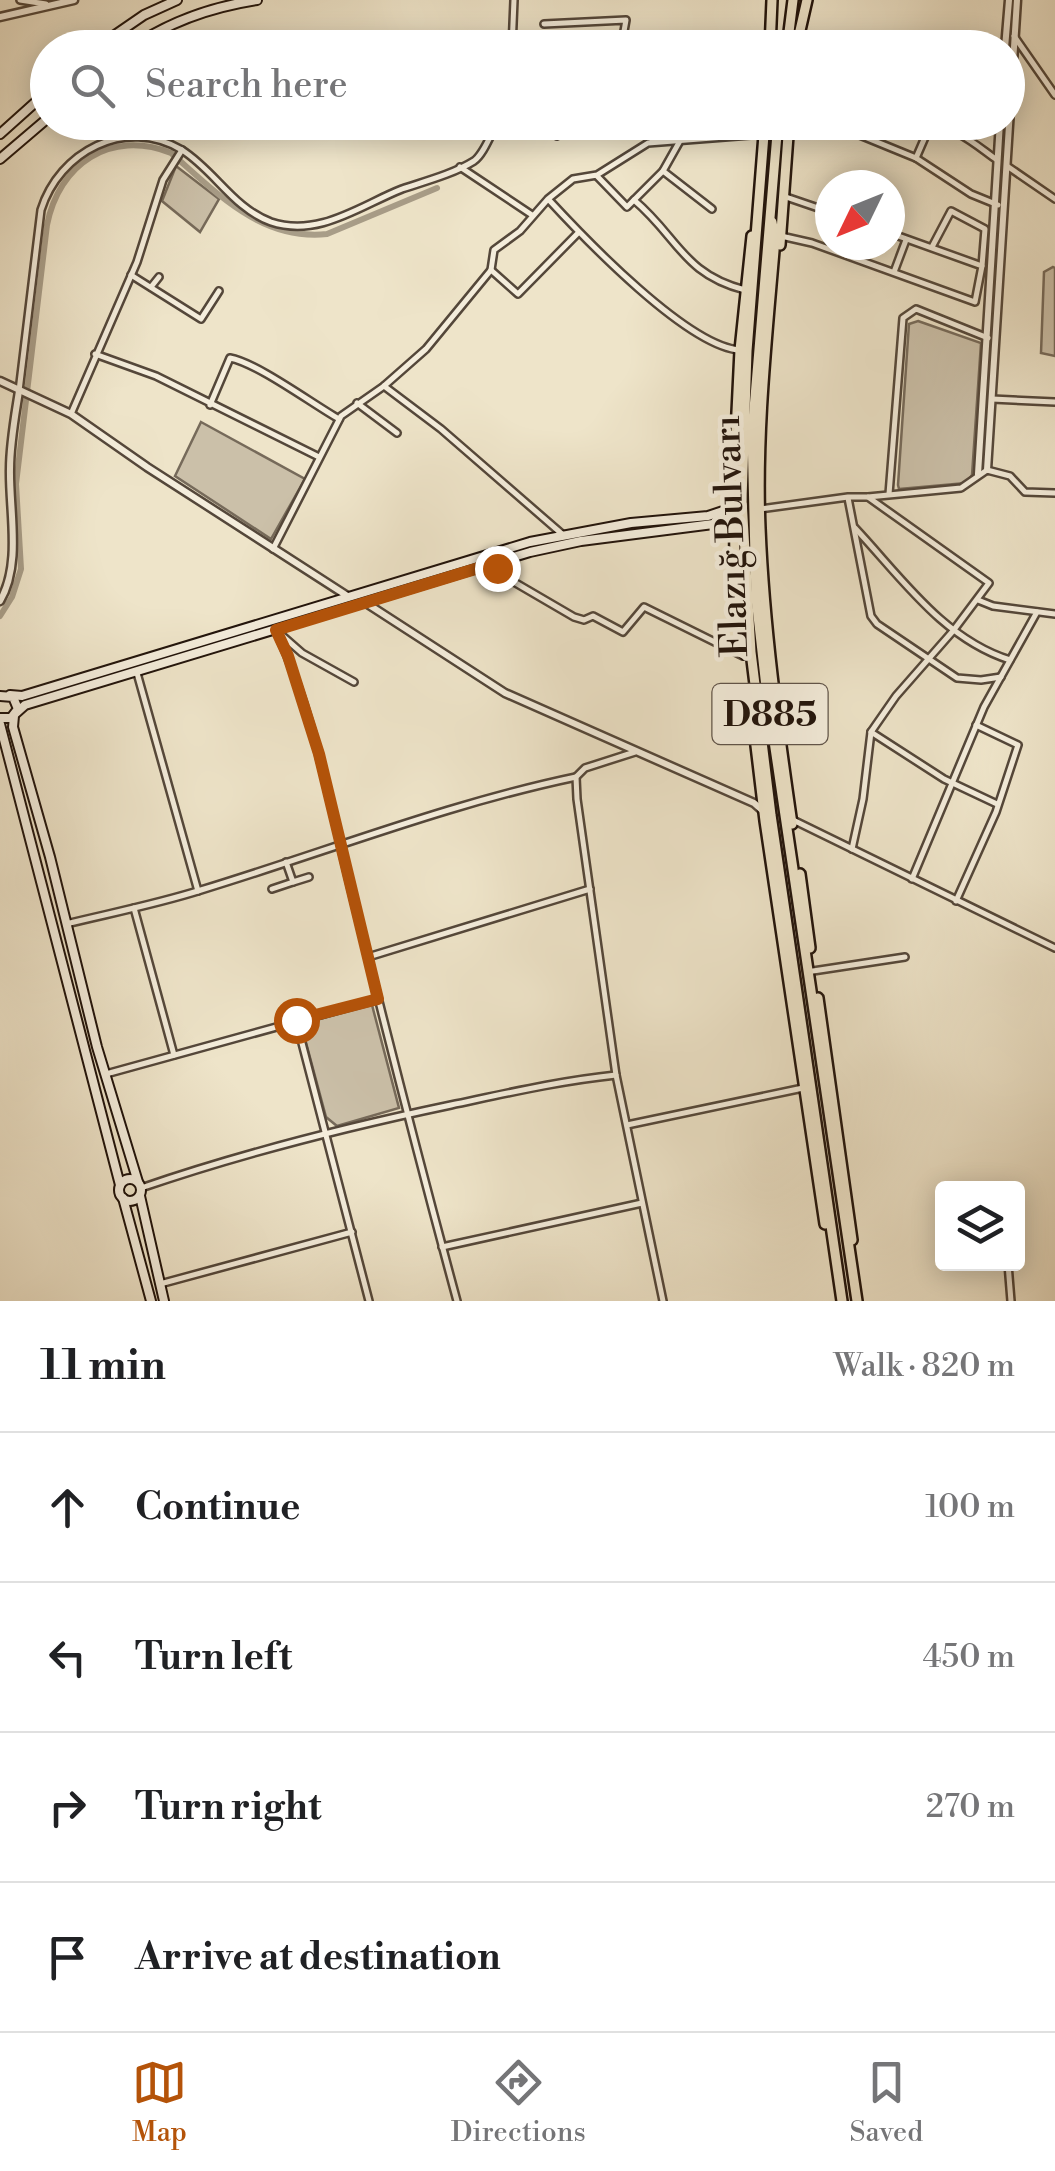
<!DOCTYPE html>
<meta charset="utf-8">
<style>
body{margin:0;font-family:"Libre Bodoni",serif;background:#f6f6f6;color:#202124}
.controls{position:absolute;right:30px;bottom:30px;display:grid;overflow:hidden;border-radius:10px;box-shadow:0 5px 25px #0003}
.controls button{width:90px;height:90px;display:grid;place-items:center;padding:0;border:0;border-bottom:2px solid #e0e0e0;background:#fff;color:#202124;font:50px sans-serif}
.compass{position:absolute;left:815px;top:170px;width:90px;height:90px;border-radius:50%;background:#fff;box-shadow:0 5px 25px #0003;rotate:227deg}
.stop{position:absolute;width:30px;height:30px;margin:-22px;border:8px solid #b45309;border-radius:50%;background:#fff}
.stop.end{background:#b45309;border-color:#fff;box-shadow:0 2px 10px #0008}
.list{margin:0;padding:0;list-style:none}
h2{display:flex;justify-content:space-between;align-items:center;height:130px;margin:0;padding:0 40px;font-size:42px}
h2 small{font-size:32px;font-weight:400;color:#757577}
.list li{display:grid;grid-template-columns:65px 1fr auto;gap:30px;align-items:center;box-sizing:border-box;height:150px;padding:0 40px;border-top:2px solid #e0e0e0}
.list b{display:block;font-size:38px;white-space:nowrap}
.list em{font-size:32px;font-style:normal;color:#757577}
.icon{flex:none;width:55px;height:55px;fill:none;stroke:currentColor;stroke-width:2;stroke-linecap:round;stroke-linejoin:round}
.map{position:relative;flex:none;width:1055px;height:1301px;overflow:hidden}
.search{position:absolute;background:#fff;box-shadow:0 5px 25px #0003;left:30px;right:30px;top:30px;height:110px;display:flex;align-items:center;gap:25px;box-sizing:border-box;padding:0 35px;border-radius:55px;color:#757577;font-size:38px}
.sheet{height:730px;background:#fff}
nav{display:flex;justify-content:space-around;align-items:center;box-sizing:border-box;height:140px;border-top:2px solid #e0e0e0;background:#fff;font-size:28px;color:#757577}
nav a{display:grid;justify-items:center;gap:5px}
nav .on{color:#b45309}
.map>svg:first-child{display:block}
</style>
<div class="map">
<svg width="1055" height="1301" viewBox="0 0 1055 1301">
<rect width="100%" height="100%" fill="#eee4c9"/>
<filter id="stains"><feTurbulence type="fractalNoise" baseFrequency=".002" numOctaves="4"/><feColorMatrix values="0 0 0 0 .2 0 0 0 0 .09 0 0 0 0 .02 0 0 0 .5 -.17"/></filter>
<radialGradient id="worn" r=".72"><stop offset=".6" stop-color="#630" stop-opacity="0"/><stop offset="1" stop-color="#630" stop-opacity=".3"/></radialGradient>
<!-- green -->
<g fill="#cbc0a9" stroke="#766a5a" stroke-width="2.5">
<path d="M176,166L219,199L200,232L162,201Z"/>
<path d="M1053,267L1055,268V356L1041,353L1044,272Z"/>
<path d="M918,321L981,343L972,475L966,483L899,489L898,485L909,324Z"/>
<path d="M201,422L305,479L271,539L175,476Z"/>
<path d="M372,1005L399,1108L337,1126L326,1117L301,1024Z"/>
</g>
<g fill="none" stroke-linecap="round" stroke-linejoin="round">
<!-- canal -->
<path stroke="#a89d88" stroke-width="6" d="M0,616L12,597L21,569L16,484L47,225C59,164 110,129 171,153C217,193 261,241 327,234L437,188"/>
<defs>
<g id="minor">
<path d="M20,0L46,4"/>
<path d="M544,24L626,20L621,48"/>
<path d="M1014,36L1055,95"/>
<path d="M512,48L514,0"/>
<path d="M639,122L653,141"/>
<path d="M828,122L916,158L929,128C953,123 978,147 997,160"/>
<path d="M893,122L925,135"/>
<path d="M557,136L568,122"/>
<path d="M916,158L971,194L998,205"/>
<path d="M1007,166L1055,199"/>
<path d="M460,167L532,215"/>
<path d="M663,171L712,209"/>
<path d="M597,176L627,207L663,171L681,139"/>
<path d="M786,197L830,212"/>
<path d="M549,200C585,239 688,347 740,350"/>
<path d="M634,200C678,237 683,274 745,290"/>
<path d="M781,236L812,243L975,302L982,266L890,233"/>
<path d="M932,247L951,211L985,229L982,266"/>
<path d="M491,270L518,294L578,233"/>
<path d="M894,272L906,240"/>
<path d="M131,275L201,319L219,291"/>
<path d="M151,287L159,277"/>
<path d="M95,354L156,376L319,457"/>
<path d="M384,386L441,429L562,534"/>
<path d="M19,391L41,210C59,152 125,116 182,150C215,171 233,208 271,222C319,238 361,205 402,189C426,181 453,174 474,161C484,154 491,133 498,122"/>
<path d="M992,399L1055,402"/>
<path d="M357,403L397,433"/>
<path d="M210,405L230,358C257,363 311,403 339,419"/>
<path d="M71,414L137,262L163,180L182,150"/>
<path d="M889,494L903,318L916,309L988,338"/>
<path d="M868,497L961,488L987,470L1010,476L1025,492L1055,493"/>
<path d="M848,498L871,616L877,624L957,678L981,680L1001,677"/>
<path d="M760,509L848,497H868L989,583L953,631L896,696L871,732L863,799L852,849"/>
<path d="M855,528C901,577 943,639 1010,660"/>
<path d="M273,549L341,416L384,386L426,349L491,270L494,250L520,231L548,199L573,179L597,175L648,143L764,134"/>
<path d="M496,564L514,582L574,617L584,620L593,616L623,632L644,607L743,656"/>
<path d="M978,600L993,606L1055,614"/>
<path d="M276,630C315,716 331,810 354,901C387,1035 421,1168 457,1301"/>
<path d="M278,632L302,653L354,682"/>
<path d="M137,673L198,891"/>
<path d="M871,732L944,779L997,804"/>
<path d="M635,752L585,768L576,777L577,799L616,1075L663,1301"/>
<path d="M793,820L1055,948"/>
<path d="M286,862L293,882L309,877"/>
<path d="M912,879L984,707L1037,612"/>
<path d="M272,889L293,882"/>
<path d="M956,901L996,812L1018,745L976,725"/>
<path d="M134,908L174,1055"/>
<path d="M66,924C111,913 157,904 201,890C326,852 447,804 576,777"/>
<path d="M368,957L590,889"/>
<path d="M813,971L905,957"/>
<path d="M296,1020L369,1301"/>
<path d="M106,1074L378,999"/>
<path d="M627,1125L803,1088"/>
<path d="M141,1188C243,1153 346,1127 451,1105C508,1093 559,1081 616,1075"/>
<path d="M442,1247L642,1203"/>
<path d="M1008,1264L1011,1301"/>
<path d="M160,1284L352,1232"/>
</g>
<g id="tertiary">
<path d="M0,17L74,0"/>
<path d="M1005,48L1009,0"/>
<path d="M0,381L71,414L147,467L349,597"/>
<path d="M987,470L1017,0"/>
<path d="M978,474L1000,122"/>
<path d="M0,601C22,564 9,510 10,469C10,443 15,417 19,391"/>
<path d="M366,603L505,693L754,803L763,811"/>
</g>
<g id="secondary">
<path d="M96,48L144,15L177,0"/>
<path d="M131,48C170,21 211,7 257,0"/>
<path d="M0,134L48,91"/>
<path d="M0,159L48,118"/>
<path d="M10,695L22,696L530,542L631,523L708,516L726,510L734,504"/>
<path d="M0,696L13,697L18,709L11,718H0"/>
<path d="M16,713L25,705L530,552L581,541L721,523L734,529"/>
<path d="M14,716L13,727L50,857L97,1047L138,1182"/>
<path d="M0,724L120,1185"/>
<circle cx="130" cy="1190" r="11"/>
<path d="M140,1196L164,1301"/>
<path d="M123,1198L151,1301"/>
</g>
<g id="trunk">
<path d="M770,48L772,0"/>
<path d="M787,48L793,0"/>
<path d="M796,48L807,0"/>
<path d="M765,122L747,351L742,500L751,652L771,815L842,1301"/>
<path d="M778,122L752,433L756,598L766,687L857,1301"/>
<path d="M772,222L775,239C767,335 756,432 760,528C764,627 778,727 792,824"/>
<path d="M780,245L789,122"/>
<path d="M745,654L735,565L734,474L740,350L752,236"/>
<path d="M751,704L765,821L825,1224"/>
<path d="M800,874L810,948"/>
<path d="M818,998L852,1240"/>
</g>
</defs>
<!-- minor casing -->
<use href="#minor" stroke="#54473a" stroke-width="10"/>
<!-- tertiary casing -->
<use href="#tertiary" stroke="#54473a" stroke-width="11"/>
<!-- secondary casing -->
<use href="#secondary" stroke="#21130b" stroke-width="12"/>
<!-- trunk casing -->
<use href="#trunk" stroke="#21130b" stroke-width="14"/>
<!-- minor -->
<use href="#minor" stroke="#f4eddc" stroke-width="5"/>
<!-- tertiary -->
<use href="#tertiary" stroke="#f4eddc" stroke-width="6"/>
<!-- secondary -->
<use href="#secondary" stroke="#f4eddc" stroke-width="8"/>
<!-- trunk -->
<use href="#trunk" stroke="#eee4c9" stroke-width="9"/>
</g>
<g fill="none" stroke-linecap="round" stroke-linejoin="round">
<!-- route -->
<path stroke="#b45309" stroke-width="12" d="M296,1020L378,999L319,754L288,656L276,630L495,563L497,568"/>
</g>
<g text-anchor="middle" stroke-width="9" stroke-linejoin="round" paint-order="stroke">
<!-- shield labels -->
<rect fill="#f4eddc" stroke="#60544a" stroke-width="2.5" x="712.5" y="684" width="115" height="60" rx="8"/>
<g font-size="35" font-weight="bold" fill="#21130b">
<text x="770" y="726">D885</text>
</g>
<!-- street labels -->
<g font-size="38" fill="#21130b" stroke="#f4eddc">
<text transform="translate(730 536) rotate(-92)" y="13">Elazığ Bulvarı</text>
</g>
</g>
<rect width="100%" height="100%" filter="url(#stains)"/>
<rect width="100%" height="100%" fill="url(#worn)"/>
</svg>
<div class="controls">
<button><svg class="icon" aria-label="layers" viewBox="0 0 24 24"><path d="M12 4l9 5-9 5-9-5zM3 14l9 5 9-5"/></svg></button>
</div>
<svg class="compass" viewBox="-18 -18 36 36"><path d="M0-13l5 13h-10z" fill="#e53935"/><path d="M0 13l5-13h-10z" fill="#757577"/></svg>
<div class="stop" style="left:296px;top:1020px"></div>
<div class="stop end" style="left:497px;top:568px"></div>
<div class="search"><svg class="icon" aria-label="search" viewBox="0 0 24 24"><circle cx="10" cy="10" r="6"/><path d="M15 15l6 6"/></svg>Search here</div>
</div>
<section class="sheet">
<h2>11 min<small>Walk · 820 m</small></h2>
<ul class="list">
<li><svg class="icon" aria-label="ahead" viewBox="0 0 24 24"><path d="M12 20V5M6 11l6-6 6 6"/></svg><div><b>Continue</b></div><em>100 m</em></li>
<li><svg class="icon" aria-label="left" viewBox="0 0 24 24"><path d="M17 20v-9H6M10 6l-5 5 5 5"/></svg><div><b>Turn left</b></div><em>450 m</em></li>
<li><svg class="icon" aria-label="right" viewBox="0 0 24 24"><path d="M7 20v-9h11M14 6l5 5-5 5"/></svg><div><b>Turn right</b></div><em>270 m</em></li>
<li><svg class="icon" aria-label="arrive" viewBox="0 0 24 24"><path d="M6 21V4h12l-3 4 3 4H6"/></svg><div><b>Arrive at destination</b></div></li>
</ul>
</section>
<nav>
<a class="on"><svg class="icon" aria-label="map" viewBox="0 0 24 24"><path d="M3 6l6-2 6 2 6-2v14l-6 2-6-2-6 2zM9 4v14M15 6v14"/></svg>Map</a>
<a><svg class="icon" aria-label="directions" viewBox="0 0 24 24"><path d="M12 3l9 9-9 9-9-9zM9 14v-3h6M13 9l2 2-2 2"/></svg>Directions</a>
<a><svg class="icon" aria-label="saved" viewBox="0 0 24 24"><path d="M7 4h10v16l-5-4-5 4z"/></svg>Saved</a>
</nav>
